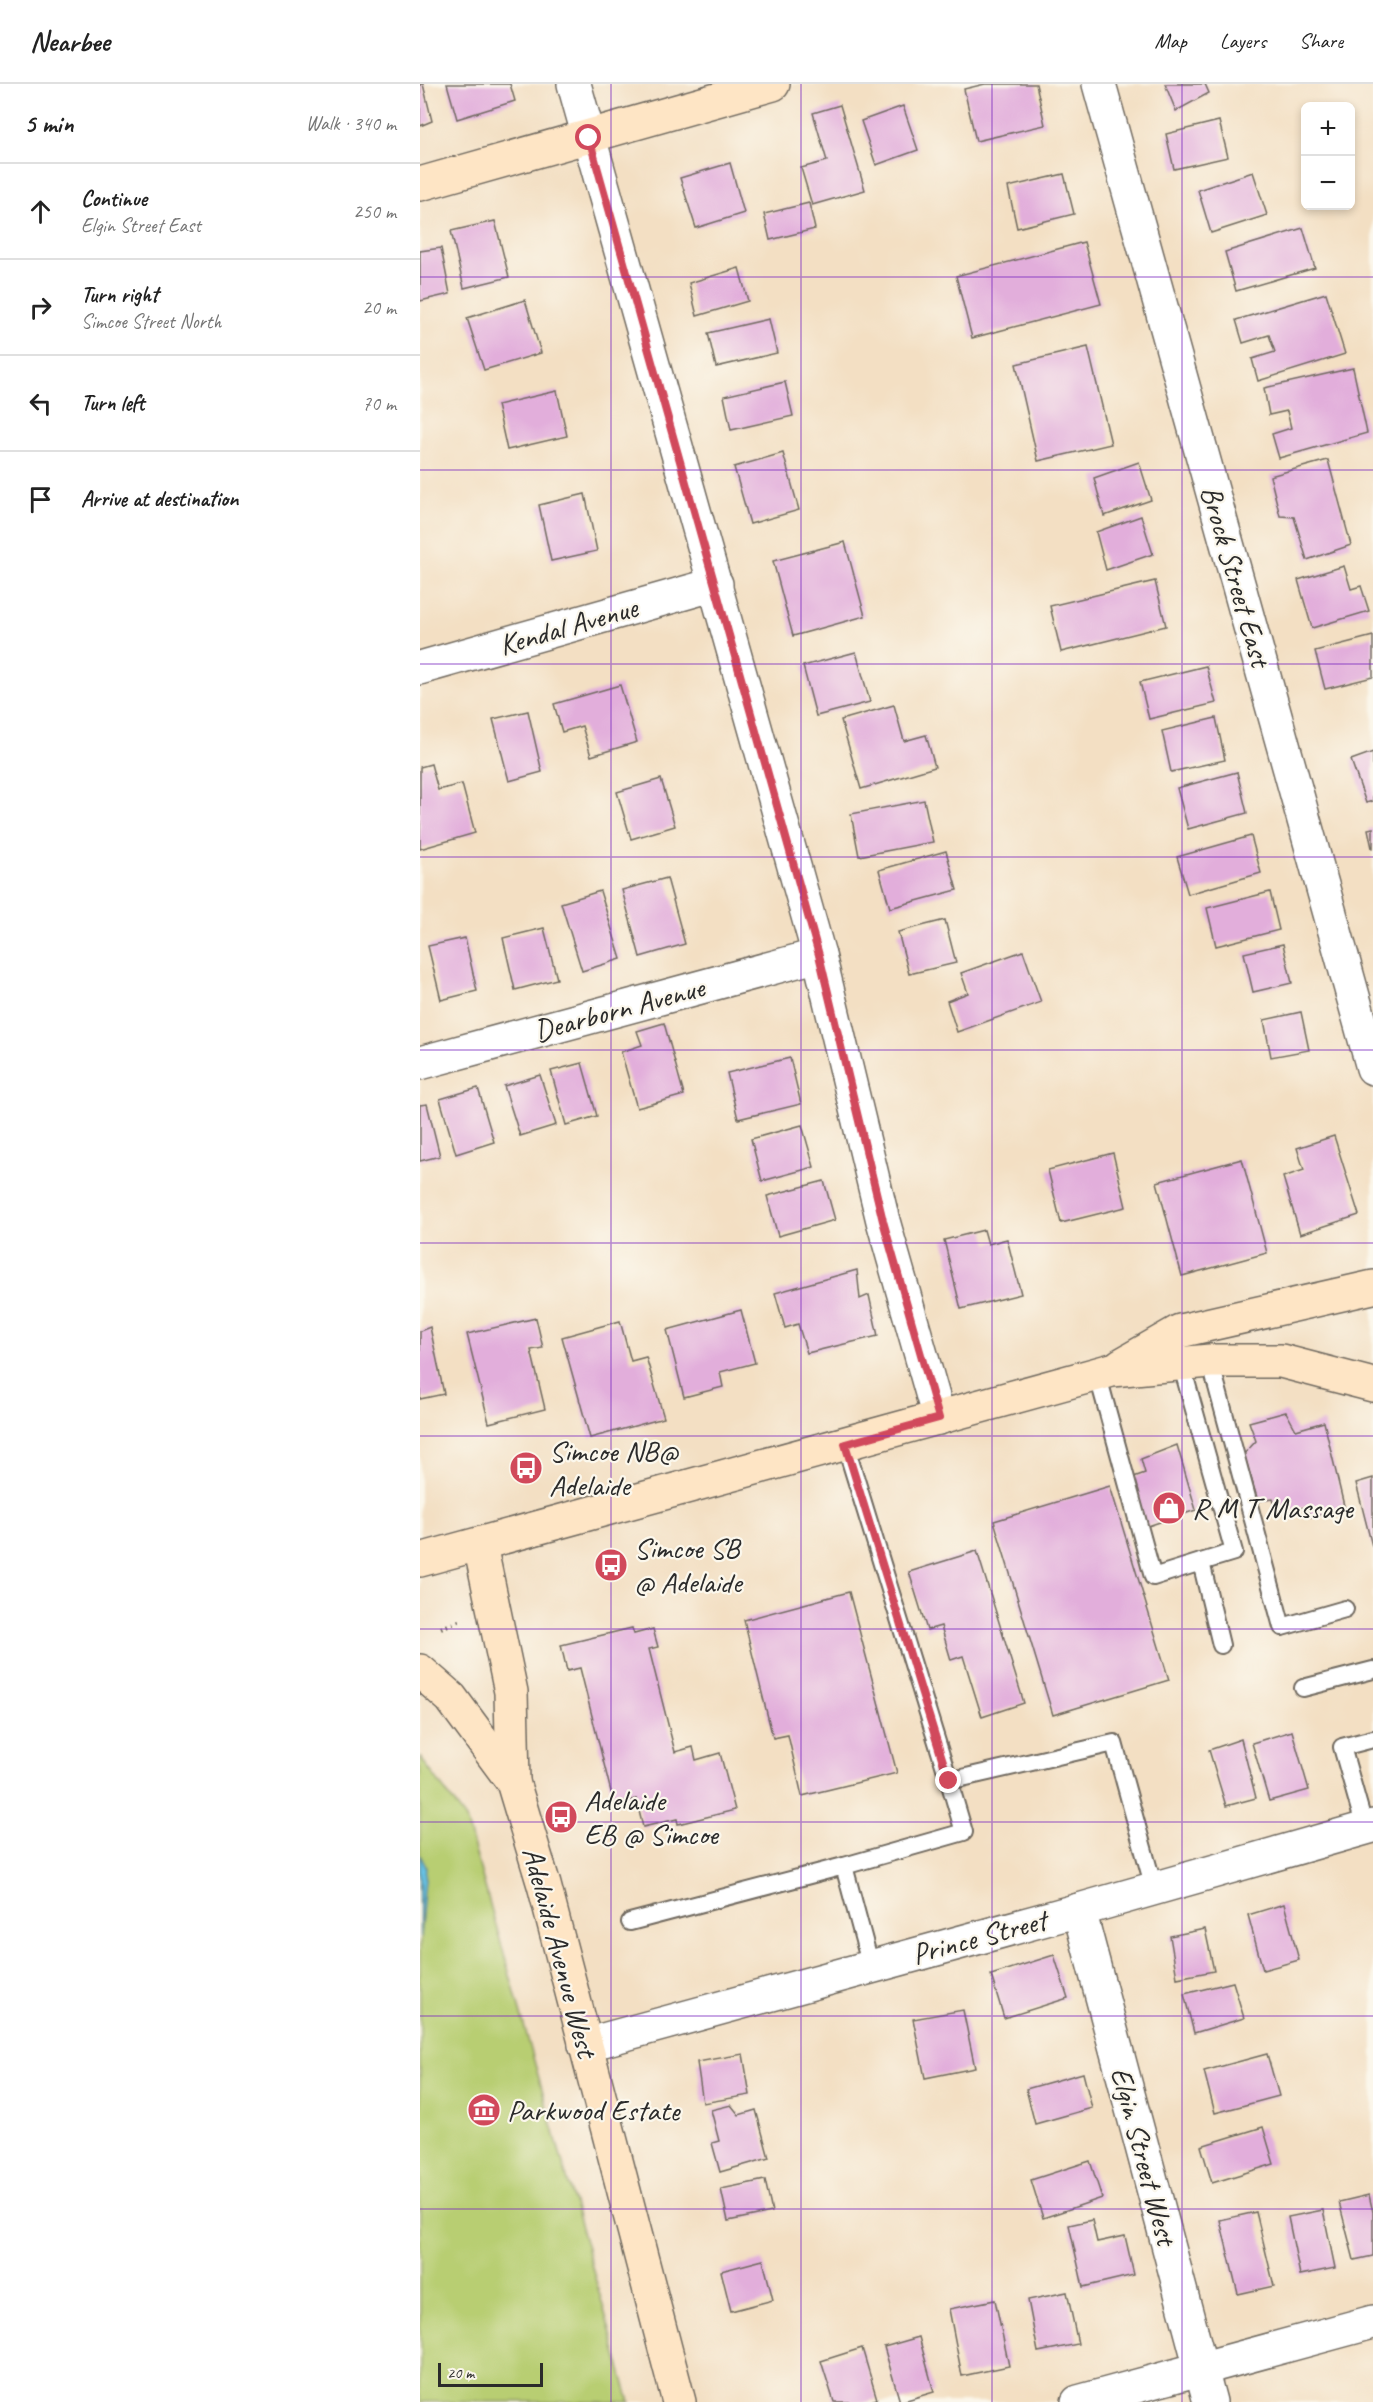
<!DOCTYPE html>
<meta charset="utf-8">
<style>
body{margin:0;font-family:Caveat,sans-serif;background:#f2f2f2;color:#222}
.controls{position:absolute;right:18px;top:18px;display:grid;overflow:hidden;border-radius:9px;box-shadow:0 3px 9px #0003}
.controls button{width:54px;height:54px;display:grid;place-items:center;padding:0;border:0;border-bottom:2px solid #e0e0e0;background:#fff;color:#222;font:30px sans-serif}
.scale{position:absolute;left:18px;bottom:15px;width:105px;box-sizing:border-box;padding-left:6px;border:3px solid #2b2b2b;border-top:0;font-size:16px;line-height:21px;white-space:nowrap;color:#2b2b2b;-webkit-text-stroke:4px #fbf7ec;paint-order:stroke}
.stop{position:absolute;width:18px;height:18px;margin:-14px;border:4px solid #d1495b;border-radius:50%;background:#fff}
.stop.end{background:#d1495b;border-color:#fff;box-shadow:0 2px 6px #0008}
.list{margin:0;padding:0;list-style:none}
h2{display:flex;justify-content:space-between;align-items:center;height:78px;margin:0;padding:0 24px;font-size:26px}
h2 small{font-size:20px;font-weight:400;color:#767676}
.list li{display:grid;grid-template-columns:39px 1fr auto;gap:18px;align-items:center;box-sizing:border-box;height:96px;padding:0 24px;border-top:2px solid #e0e0e0}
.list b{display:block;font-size:22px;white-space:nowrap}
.list p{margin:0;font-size:20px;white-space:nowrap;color:#767676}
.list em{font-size:20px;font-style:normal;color:#767676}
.icon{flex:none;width:33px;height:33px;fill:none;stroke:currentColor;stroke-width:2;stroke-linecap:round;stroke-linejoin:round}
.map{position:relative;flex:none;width:953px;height:2318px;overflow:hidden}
header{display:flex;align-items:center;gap:36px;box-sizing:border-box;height:84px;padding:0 30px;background:#fff;border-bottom:2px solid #e0e0e0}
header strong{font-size:28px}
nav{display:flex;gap:33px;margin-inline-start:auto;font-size:21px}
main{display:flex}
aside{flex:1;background:#fff}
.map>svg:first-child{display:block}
</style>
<header>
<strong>Nearbee</strong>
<nav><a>Map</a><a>Layers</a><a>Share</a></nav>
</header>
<main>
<aside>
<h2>5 min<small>Walk · 340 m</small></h2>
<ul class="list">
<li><svg class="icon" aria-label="ahead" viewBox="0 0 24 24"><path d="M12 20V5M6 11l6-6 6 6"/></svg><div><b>Continue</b><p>Elgin Street East</p></div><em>250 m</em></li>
<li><svg class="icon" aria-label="right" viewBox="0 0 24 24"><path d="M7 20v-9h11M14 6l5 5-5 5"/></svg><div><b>Turn right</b><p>Simcoe Street North</p></div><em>20 m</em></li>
<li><svg class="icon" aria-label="left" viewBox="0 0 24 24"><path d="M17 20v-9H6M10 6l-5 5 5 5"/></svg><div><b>Turn left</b></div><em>70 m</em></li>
<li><svg class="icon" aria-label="arrive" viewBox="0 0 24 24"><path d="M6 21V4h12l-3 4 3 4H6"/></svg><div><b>Arrive at destination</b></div></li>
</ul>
</aside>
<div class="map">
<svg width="953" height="2318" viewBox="0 0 953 2318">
<rect width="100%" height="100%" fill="#fbf7ec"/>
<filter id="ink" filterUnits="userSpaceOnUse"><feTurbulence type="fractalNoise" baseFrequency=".0167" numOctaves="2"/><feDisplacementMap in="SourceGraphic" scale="12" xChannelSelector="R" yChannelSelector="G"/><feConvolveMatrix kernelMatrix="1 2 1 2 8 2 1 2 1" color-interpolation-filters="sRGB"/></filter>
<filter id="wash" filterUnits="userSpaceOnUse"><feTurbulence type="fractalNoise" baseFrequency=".008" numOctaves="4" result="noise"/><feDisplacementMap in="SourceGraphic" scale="24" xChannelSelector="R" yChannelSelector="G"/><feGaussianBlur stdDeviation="1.35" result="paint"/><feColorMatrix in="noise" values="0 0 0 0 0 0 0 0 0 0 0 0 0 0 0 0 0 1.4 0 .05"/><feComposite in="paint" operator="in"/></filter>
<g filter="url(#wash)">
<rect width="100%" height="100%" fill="#f3dfc3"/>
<!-- green -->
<path fill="#b8ce72" stroke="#727c4e" stroke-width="1.5" d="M0,1673L46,1735L210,2318H0Z"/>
<!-- water -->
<path fill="#69c5e7" stroke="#4a7889" stroke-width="1.5" d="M0,1771L6,1783L0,1853Z"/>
<g id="blocks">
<!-- building -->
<g fill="#e2aedb">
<path d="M0,0H3L12,37L0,42Z"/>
<path d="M27,0H90L95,17L37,35Z"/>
<path d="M565,0H616L625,41L556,57L544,5Z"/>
<path d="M745,0H785L789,9L756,27Z"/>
<path d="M420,21L445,106L392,121L381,84L407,77L393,29Z"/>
<path d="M483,22L498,66L456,81L441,37Z"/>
<path d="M799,37L808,73L754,85L746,50Z"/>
<path d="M310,79L324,129L276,144L260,94Z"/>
<path d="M833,88L847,131L791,149L778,106Z"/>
<path d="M644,90L654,130L597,144L588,103Z"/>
<path d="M389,119L395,145L350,156L344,130Z"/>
<path d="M75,137L89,193L44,204L31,147Z"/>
<path d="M883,144L895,184L816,207L805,168Z"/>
<path d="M664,158L681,220L552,254L536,192Z"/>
<path d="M21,164L30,210L0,217V167Z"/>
<path d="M319,184L328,217L277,232L269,199Z"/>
<path d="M906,209L925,270L838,297L832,275L855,268L849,251L823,259L816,236Z"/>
<path d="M105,216L121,269L64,286L47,234Z"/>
<path d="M349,235L357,269L296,283L288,249Z"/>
<path d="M668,263L691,360L618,377L596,280Z"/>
<path d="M933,284L947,349L859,374L852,350L871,344L867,327L849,331L844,304Z"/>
<path d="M365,298L373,332L311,346L304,312Z"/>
<path d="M137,307L147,352L87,366L77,321Z"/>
<path d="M363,369L379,426L330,440L314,383Z"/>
<path d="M908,376L931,461L887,476L874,433L860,432L850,392Z"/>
<path d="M719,378L731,416L684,432L674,394Z"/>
<path d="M165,410L177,467L131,477L119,421Z"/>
<path d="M721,432L733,470L686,486L676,448Z"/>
<path d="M425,458L445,532L373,552L353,477Z"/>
<path d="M924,482L931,505L941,502L949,527L892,544L878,496Z"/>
<path d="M735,497L746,542L641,568L630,522Z"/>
<path d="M953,552V593L905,605L895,567Z"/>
<path d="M436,568L450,618L396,632L383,582Z"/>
<path d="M786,582L796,619L729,635L720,598Z"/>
<path d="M200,601L217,658L171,672L162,642L142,648L134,620Z"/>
<path d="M474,621L484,657L506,651L515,683L441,705L421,636Z"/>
<path d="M108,627L122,688L89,697L73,635Z"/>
<path d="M796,634L805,676L751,688L742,647Z"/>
<path d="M953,668V717L946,719L931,676Z"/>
<path d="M11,680L18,706L42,700L55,749L0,765V683Z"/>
<path d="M817,688L827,729L768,745L757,704Z"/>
<path d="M241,695L255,742L211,755L197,708Z"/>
<path d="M504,716L513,758L439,772L431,730Z"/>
<path d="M953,744V764H952L948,745Z"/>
<path d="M831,752L841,789L768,810L757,773Z"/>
<path d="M526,767L537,806L470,824L459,786Z"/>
<path d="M247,794L265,860L220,873L202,806Z"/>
<path d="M180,807L201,875L162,887L141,819Z"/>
<path d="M850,808L859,846L796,862L787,824Z"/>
<path d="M525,836L536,879L489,890L478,848Z"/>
<path d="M124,844L137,895L95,906L83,854Z"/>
<path d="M45,854L57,907L21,916L8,862Z"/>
<path d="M863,860L872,899L833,908L824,869Z"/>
<path d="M603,867L621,918L537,948L527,917L548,909L541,889Z"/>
<path d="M881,928L889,966L851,973L844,936Z"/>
<path d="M244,939L264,1011L217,1024L201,968L222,961L217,947Z"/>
<path d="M370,974L381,1020L318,1035L307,989Z"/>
<path d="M162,979L177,1032L146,1041L131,987Z"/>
<path d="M120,991L136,1041L100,1052L84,1002Z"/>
<path d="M58,1004L74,1058L36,1070L20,1015Z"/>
<path d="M7,1020L20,1072L0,1077V1021Z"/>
<path d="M382,1041L394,1083L342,1097L331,1055Z"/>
<path d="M914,1052L939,1131L880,1150L863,1093L884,1086L877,1064Z"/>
<path d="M693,1069L706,1123L641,1139L628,1086Z"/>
<path d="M822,1075L847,1169L762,1192L737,1098Z"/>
<path d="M404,1097L415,1136L358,1152L347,1112Z"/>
<path d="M564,1146L568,1160L587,1155L601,1210L541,1225L524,1156Z"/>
<path d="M437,1186L440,1215L449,1211L458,1252L387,1269L378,1240L365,1244L355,1209Z"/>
<path d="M321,1226L335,1279L300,1288L303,1303L264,1313L247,1246Z"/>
<path d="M116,1234L123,1264L111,1266L125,1325L69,1339L47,1250Z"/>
<path d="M200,1237L211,1277L226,1273L244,1334L170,1354L142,1253Z"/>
<path d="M10,1243L24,1310L0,1315V1247Z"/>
<path d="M866,1328L876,1346L904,1338L925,1426L891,1433L886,1423L857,1429L853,1415L838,1417L824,1370L836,1357L829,1338Z"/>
<path d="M757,1361L776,1426L725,1443L711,1394L725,1389L721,1375Z"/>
<path d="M953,1394V1462H952L936,1399Z"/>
<path d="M690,1402L749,1596L633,1631L574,1437Z"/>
<path d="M557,1467L604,1619L562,1633L543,1572L531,1576L521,1542L507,1546L489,1488Z"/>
<path d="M429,1508L477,1689L382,1712L368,1651L353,1654L324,1536Z"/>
<path d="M212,1544L214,1550L233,1545L238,1563L229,1565L255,1668L273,1663L276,1676L300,1669L315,1726L258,1740L257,1735L223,1743L216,1715L194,1720L160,1584L147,1587L141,1561Z"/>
<path d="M872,1647L889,1706L849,1717L832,1659Z"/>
<path d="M821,1655L836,1714L806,1722L789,1666Z"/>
<path d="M864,1820L879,1876L843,1886L828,1831Z"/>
<path d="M785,1845L794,1887L757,1894L750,1852Z"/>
<path d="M634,1871L648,1914L584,1934L571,1891Z"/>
<path d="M813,1898L824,1934L774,1949L764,1910Z"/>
<path d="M543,1926L555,1984L505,1994L493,1935Z"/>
<path d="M323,1970L330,2011L283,2019L277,1978Z"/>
<path d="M847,1970L859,2012L795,2029L784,1987Z"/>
<path d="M663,1989L672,2024L615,2040L606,2005Z"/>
<path d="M311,2021L319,2031L336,2026L349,2074L300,2088L292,2059L299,2057L291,2026Z"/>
<path d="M843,2043L854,2080L792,2099L781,2062Z"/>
<path d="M670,2077L682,2114L623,2134L611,2096Z"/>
<path d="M345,2096L352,2128L308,2137L301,2105Z"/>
<path d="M949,2111L953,2128V2172L934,2176L919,2118Z"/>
<path d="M903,2126L915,2184L880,2191L868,2133Z"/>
<path d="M836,2128L854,2202L818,2210L800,2136Z"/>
<path d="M672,2136L677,2158L705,2152L714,2191L663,2203L649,2141Z"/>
<path d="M343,2176L353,2216L311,2227L301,2187Z"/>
<path d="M647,2208L658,2260L618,2268L608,2216Z"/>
<path d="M575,2216L589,2282L542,2292L529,2225Z"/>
<path d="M499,2253L514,2308L480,2318L464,2263Z"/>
<path d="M442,2264L457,2315L447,2318H414L401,2277Z"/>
</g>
</g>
</g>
<g filter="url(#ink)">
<use href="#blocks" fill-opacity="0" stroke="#716a60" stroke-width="1.5"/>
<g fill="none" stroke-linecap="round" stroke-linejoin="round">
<defs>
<g id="lane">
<path d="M790,1277L862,1543L925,1525"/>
<path d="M761,1279L814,1468L781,1478"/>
<path d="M677,1289L733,1493L781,1478L801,1561"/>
<path d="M425,1360L529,1697"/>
<path d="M883,1604L953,1586"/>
<path d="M945,1744L922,1663L953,1655"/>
<path d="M424,1782L544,1748L529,1697L694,1659L734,1804"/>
<path d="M210,1838L424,1782L451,1883"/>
</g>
<g id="street">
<path d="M154,0L399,871L463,1137L519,1334"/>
<path d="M679,0L953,984"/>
<path d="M0,584L296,500"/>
<path d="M0,979L399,871"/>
<path d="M659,1826L790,2318"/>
<path d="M165,1961L659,1826L953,1742"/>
<path d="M658,2318L953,2238"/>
</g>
<g id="secondary">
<path d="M0,100L353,0"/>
<path d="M701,1281L760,1247L953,1203"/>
<path d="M60,1461L91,1608L93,1698"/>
<path d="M0,1476L692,1286L790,1277H861L953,1301"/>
<path d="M0,1587L31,1614L93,1698L124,1801L259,2318"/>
</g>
</defs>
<!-- lane casing -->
<use href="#lane" stroke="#716a60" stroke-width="20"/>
<!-- street casing -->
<use href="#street" stroke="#716a60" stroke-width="36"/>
<!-- secondary casing -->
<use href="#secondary" stroke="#716a60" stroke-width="36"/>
<!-- path -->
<path stroke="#716a60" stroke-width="4" stroke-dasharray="1.5 4.5" stroke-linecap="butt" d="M21,1544L41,1536"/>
<!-- lane -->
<use href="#lane" stroke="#fff" stroke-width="16"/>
<!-- street -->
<use href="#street" stroke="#fff" stroke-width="33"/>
<!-- secondary -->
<use href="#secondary" stroke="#fee5c5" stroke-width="33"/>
</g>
</g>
<g fill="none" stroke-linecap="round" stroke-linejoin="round" filter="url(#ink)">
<!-- route -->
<path stroke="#d1495b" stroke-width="8" d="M169,54L399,871L463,1137L519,1334L425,1360L529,1697"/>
</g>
<!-- grid -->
<path fill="none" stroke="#7b2cbf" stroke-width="1.5" stroke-opacity="0.55" d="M191,0V2318M381,0V2318M572,0V2318M762,0V2318M0,193H953M0,386H953M0,580H953M0,773H953M0,966H953M0,1159H953M0,1352H953M0,1545H953M0,1738H953M0,1932H953M0,2125H953"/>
<!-- icons -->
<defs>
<symbol id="bus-disc" viewBox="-11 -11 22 22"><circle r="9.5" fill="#d1495b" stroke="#fbf7ec"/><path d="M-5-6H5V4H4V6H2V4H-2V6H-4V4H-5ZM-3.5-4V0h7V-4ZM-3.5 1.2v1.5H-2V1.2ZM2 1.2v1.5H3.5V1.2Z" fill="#fff"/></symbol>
<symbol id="shop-disc" viewBox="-11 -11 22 22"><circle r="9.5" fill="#d1495b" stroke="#fbf7ec"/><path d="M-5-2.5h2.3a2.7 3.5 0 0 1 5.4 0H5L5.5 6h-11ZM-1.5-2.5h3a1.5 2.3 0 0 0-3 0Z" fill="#fff"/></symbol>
<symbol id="museum-disc" viewBox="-11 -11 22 22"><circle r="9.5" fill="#d1495b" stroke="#fbf7ec"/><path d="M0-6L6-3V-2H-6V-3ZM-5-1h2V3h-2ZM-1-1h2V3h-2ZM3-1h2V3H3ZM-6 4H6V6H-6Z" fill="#fff"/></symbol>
</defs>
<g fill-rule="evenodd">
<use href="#bus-disc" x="87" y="1365" width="38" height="38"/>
<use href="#shop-disc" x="730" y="1405" width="38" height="38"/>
<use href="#bus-disc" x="172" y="1462" width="38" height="38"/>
<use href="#bus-disc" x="122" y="1714" width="38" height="38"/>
<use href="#museum-disc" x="45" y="2007" width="38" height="38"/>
</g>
<g text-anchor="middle" stroke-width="4.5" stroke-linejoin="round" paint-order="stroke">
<!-- street labels -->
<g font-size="30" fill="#2b2b2b" stroke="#fbf7ec">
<text transform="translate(816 492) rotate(74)" y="10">Brock Street East</text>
<text transform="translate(148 542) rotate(-16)" y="10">Kendal Avenue</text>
<text transform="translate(199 925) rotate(-15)" y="10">Dearborn Avenue</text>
<text transform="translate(559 1853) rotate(-15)" y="10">Prince Street</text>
<text transform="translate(140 1868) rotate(75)" y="10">Adelaide Avenue West</text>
<text transform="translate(724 2072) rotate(75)" y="10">Elgin Street West</text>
</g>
<!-- poi labels -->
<g font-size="30" fill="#2b2b2b" stroke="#fbf7ec" text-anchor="start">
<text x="129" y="1377">Simcoe NB@<tspan x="129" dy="34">Adelaide</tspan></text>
<text x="772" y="1434">R M T Massage</text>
<text x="214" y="1474">Simcoe SB<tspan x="214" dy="34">@ Adelaide</tspan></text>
<text x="164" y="1726">Adelaide<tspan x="164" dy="34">EB @ Simcoe</tspan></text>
<text x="87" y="2036">Parkwood Estate</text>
</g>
</g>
</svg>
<div class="controls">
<button>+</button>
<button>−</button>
</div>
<div class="scale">20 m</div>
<div class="stop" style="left:169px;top:54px"></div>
<div class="stop end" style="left:529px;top:1697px"></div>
</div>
</main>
